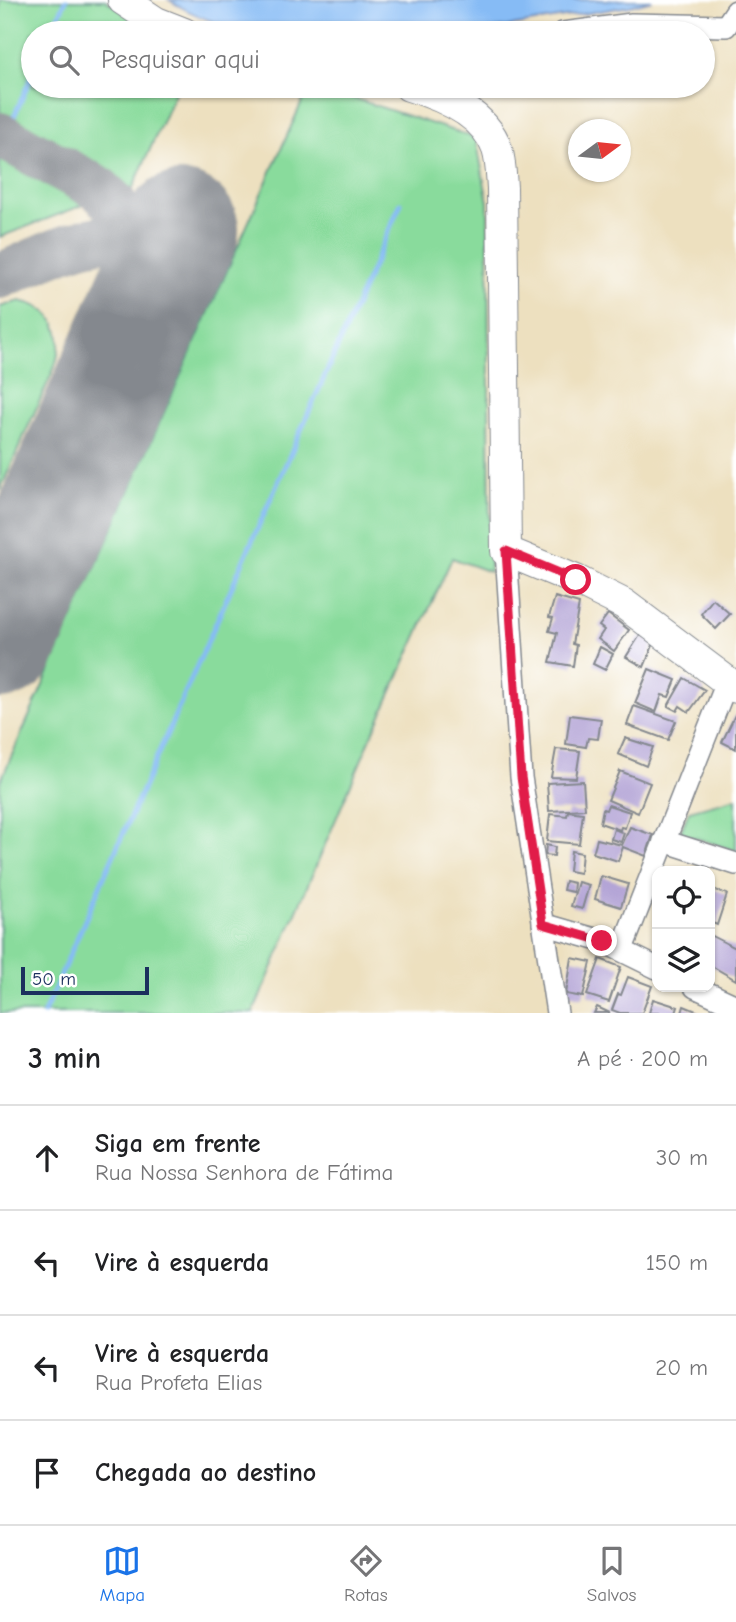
<!DOCTYPE html>
<html lang="pt">
<meta charset="utf-8">
<style>
body{margin:0;font-family:"Comic Neue",sans-serif;background:#f6f6f6;color:#202124}
.controls{position:absolute;right:21px;bottom:21px;display:grid;overflow:hidden;border-radius:14px;box-shadow:0 2px 5px #0004}
.controls button{width:63px;height:63px;display:grid;place-items:center;padding:0;border:0;border-bottom:2px solid #e0e0e0;background:#fff;color:#202124;font:35px sans-serif}
.compass{position:absolute;left:568px;top:119px;width:63px;height:63px;border-radius:50%;background:#fff;box-shadow:0 2px 5px #0004;rotate:75deg}
.scale{position:absolute;left:21px;bottom:18px;width:128px;box-sizing:border-box;padding-left:7px;border:4px solid #1b2f5e;border-top:0;font-size:19px;line-height:24px;white-space:nowrap;color:#1b2f5e;-webkit-text-stroke:5px #fff;paint-order:stroke}
.stop{position:absolute;width:21px;height:21px;margin:-16px;border:5px solid #e11d48;border-radius:50%;background:#fff}
.stop.end{background:#e11d48;border-color:#fff;box-shadow:0 2px 7px #0008}
.list{margin:0;padding:0;list-style:none}
h2{display:flex;justify-content:space-between;align-items:center;height:91px;margin:0;padding:0 28px;font-size:30px}
h2 small{font-size:23px;font-weight:400;color:#757577}
.list li{display:grid;grid-template-columns:46px 1fr auto;gap:21px;align-items:center;box-sizing:border-box;height:105px;padding:0 28px;border-top:2px solid #e0e0e0}
.list b{display:block;font-size:26px;white-space:nowrap}
.list p{margin:0;font-size:23px;white-space:nowrap;color:#757577}
.list em{font-size:23px;font-style:normal;color:#757577}
.icon{flex:none;width:38px;height:38px;fill:none;stroke:currentColor;stroke-width:2;stroke-linecap:round;stroke-linejoin:round}
.map{position:relative;flex:none;width:736px;height:1013px;overflow:hidden}
.search{position:absolute;background:#fff;box-shadow:0 2px 5px #0004;left:21px;right:21px;top:21px;height:77px;display:flex;align-items:center;gap:18px;box-sizing:border-box;padding:0 24px;border-radius:38px;color:#757577;font-size:26px}
.sheet{height:511px;background:#fff}
nav{display:flex;justify-content:space-around;align-items:center;box-sizing:border-box;height:98px;border-top:2px solid #e0e0e0;background:#fff;font-size:19px;color:#757577}
nav a{display:grid;justify-items:center;gap:4px}
nav .on{color:#1a73e8}
.map>svg:first-child{display:block}
</style>
<div class="map">
<svg width="736" height="1013" viewBox="0 0 736 1013">
<rect width="100%" height="100%" fill="#fff"/>
<filter id="ink" filterUnits="userSpaceOnUse"><feTurbulence type="fractalNoise" baseFrequency=".0143" numOctaves="2"/><feDisplacementMap in="SourceGraphic" scale="14" xChannelSelector="R" yChannelSelector="G"/><feConvolveMatrix kernelMatrix="1 2 1 2 8 2 1 2 1" color-interpolation-filters="sRGB"/></filter>
<filter id="wash" filterUnits="userSpaceOnUse"><feTurbulence type="fractalNoise" baseFrequency=".00686" numOctaves="4" result="noise"/><feDisplacementMap in="SourceGraphic" scale="28" xChannelSelector="R" yChannelSelector="G"/><feGaussianBlur stdDeviation="1.57" result="paint"/><feColorMatrix in="noise" values="0 0 0 0 0 0 0 0 0 0 0 0 0 0 0 0 0 1.4 0 .05"/><feComposite in="paint" operator="in"/></filter>
<g filter="url(#wash)">
<rect width="100%" height="100%" fill="#ede0bf"/>
<!-- green -->
<g fill="#89db9c" stroke="#52857d" stroke-width="2">
<path d="M0,0H105L159,33H33V86H178L132,190L0,121Z"/>
<path d="M309,86H316L476,138L488,202L490,572L452,558L372,735L253,1013H0V782Z"/>
<path d="M0,151L92,197L94,201L0,237Z"/>
<path d="M19,301C58,308 66,335 54,369L0,490V307Z"/>
<path d="M736,798V851L680,833L689,811Z"/>
</g>
<!-- water -->
<path fill="#86bbf5" stroke="#5075aa" stroke-width="2" d="M169,0H652L630,6L470,33H252C222,26 195,17 169,0Z"/>
<g fill="none" stroke-linecap="round" stroke-linejoin="round">
<!-- stream -->
<g stroke="#86bbf5" stroke-width="5">
<path d="M51,33L66,0"/>
<path d="M12,121L33,73"/>
<path d="M44,1013L401,203"/>
</g>
<!-- taxiway -->
<g stroke="#84888e" stroke-width="46">
<path d="M0,135L98,188L114,203L148,263"/>
<path d="M0,276C31,263 93,229 126,241C133,244 138,250 142,255C154,270 152,284 149,302"/>
</g>
<!-- runway -->
<path stroke="#84888e" stroke-width="116" d="M0,641L181,230"/>
</g>
<g id="blocks">
<!-- building -->
<g fill="#ad9dd3">
<path d="M555,597L579,604L572,644L576,645L573,666L550,662L557,633L549,631L553,618L549,617Z"/>
<path d="M713,599L730,614L716,629L701,614Z"/>
<path d="M608,614L629,630L614,651L598,639L604,630L599,626Z"/>
<path d="M640,635L654,643L644,667L626,657Z"/>
<path d="M600,647L613,654L605,670L593,664Z"/>
<path d="M649,669L676,680L669,697L662,695L656,712L635,703Z"/>
<path d="M684,678L705,690L689,712L680,706L677,711L668,706Z"/>
<path d="M634,706L676,721L668,740L627,725Z"/>
<path d="M736,713V749L722,742Z"/>
<path d="M570,715L601,719L598,739L588,738L586,747L566,744Z"/>
<path d="M625,738L653,747L646,766L618,754Z"/>
<path d="M556,749L580,751L576,778L551,777Z"/>
<path d="M620,771L650,783L638,813L608,800Z"/>
<path d="M583,781L585,809L549,811L547,783Z"/>
<path d="M608,805L630,812L625,828L621,827L620,830L600,823L603,809L606,810Z"/>
<path d="M568,811L583,813L579,844L547,841L550,814L567,816Z"/>
<path d="M630,827L653,835L646,856L623,847L618,861L593,853L597,839L622,845Z"/>
<path d="M614,829L624,833L621,842L611,839Z"/>
<path d="M546,845L555,847L554,856L545,855Z"/>
<path d="M571,851L582,853L580,873L569,871Z"/>
<path d="M601,876L628,884L621,907L595,899Z"/>
<path d="M565,881L574,883L573,892L563,890Z"/>
<path d="M578,882L589,885L582,909L571,906Z"/>
<path d="M710,888L727,894L717,925L710,922Z"/>
<path d="M710,935L736,948V980L710,965Z"/>
<path d="M572,958L591,962L583,997L566,994Z"/>
<path d="M600,959L621,967L609,1002L587,995Z"/>
<path d="M628,977L652,986L642,1013H620L612,1010L618,994L621,995Z"/>
<path d="M653,999L678,1007L676,1013H649Z"/>
<path d="M684,1006L701,1013H682Z"/>
<path d="M597,1007L610,1013H594Z"/>
</g>
</g>
</g>
<g filter="url(#ink)">
<use href="#blocks" fill-opacity="0" stroke="#84888e" stroke-width="2"/>
<g fill="none" stroke-linecap="round" stroke-linejoin="round">
<defs>
<g id="street">
<path d="M563,33L632,24L726,26L736,11"/>
<path d="M506,551L521,777L557,1013"/>
<path d="M664,841L736,864"/>
<path d="M543,924L602,941L657,968"/>
<path d="M622,949L727,682"/>
<path d="M695,987L736,1006"/>
</g>
<g id="secondary">
<path d="M123,0L156,22L184,33"/>
<path d="M409,86C443,96 485,113 497,149C501,161 501,175 502,188L506,551L576,580L624,604L736,688"/>
</g>
</defs>
<!-- street casing -->
<use href="#street" stroke="#84888e" stroke-width="24"/>
<!-- secondary casing -->
<use href="#secondary" stroke="#84888e" stroke-width="32"/>
<!-- street -->
<use href="#street" stroke="#fff" stroke-width="21"/>
<!-- secondary -->
<use href="#secondary" stroke="#fff" stroke-width="30"/>
</g>
</g>
<g fill="none" stroke-linecap="round" stroke-linejoin="round" filter="url(#ink)">
<!-- route -->
<path stroke="#e11d48" stroke-width="9" d="M576,580L506,551L521,777L543,924L602,941"/>
</g>
</svg>
<div class="controls">
<button><svg class="icon" aria-label="locate" viewBox="0 0 24 24"><circle cx="12" cy="12" r="6"/><path d="M12 2v4M12 18v4M2 12h4M18 12h4"/></svg></button>
<button><svg class="icon" aria-label="layers" viewBox="0 0 24 24"><path d="M12 4l9 5-9 5-9-5zM3 14l9 5 9-5"/></svg></button>
</div>
<svg class="compass" viewBox="-18 -18 36 36"><path d="M0-13l5 13h-10z" fill="#e53935"/><path d="M0 13l5-13h-10z" fill="#757577"/></svg>
<div class="scale">50 m</div>
<div class="stop" style="left:576px;top:580px"></div>
<div class="stop end" style="left:602px;top:941px"></div>
<div class="search"><svg class="icon" aria-label="search" viewBox="0 0 24 24"><circle cx="10" cy="10" r="6"/><path d="M15 15l6 6"/></svg>Pesquisar aqui</div>
</div>
<section class="sheet">
<h2>3 min<small>A pé · 200 m</small></h2>
<ul class="list">
<li><svg class="icon" aria-label="ahead" viewBox="0 0 24 24"><path d="M12 20V5M6 11l6-6 6 6"/></svg><div><b>Siga em frente</b><p>Rua Nossa Senhora de Fátima</p></div><em>30 m</em></li>
<li><svg class="icon" aria-label="left" viewBox="0 0 24 24"><path d="M17 20v-9H6M10 6l-5 5 5 5"/></svg><div><b>Vire à esquerda</b></div><em>150 m</em></li>
<li><svg class="icon" aria-label="left" viewBox="0 0 24 24"><path d="M17 20v-9H6M10 6l-5 5 5 5"/></svg><div><b>Vire à esquerda</b><p>Rua Profeta Elias</p></div><em>20 m</em></li>
<li><svg class="icon" aria-label="arrive" viewBox="0 0 24 24"><path d="M6 21V4h12l-3 4 3 4H6"/></svg><div><b>Chegada ao destino</b></div></li>
</ul>
</section>
<nav>
<a class="on"><svg class="icon" aria-label="map" viewBox="0 0 24 24"><path d="M3 6l6-2 6 2 6-2v14l-6 2-6-2-6 2zM9 4v14M15 6v14"/></svg>Mapa</a>
<a><svg class="icon" aria-label="directions" viewBox="0 0 24 24"><path d="M12 3l9 9-9 9-9-9zM9 14v-3h6M13 9l2 2-2 2"/></svg>Rotas</a>
<a><svg class="icon" aria-label="saved" viewBox="0 0 24 24"><path d="M7 4h10v16l-5-4-5 4z"/></svg>Salvos</a>
</nav>
